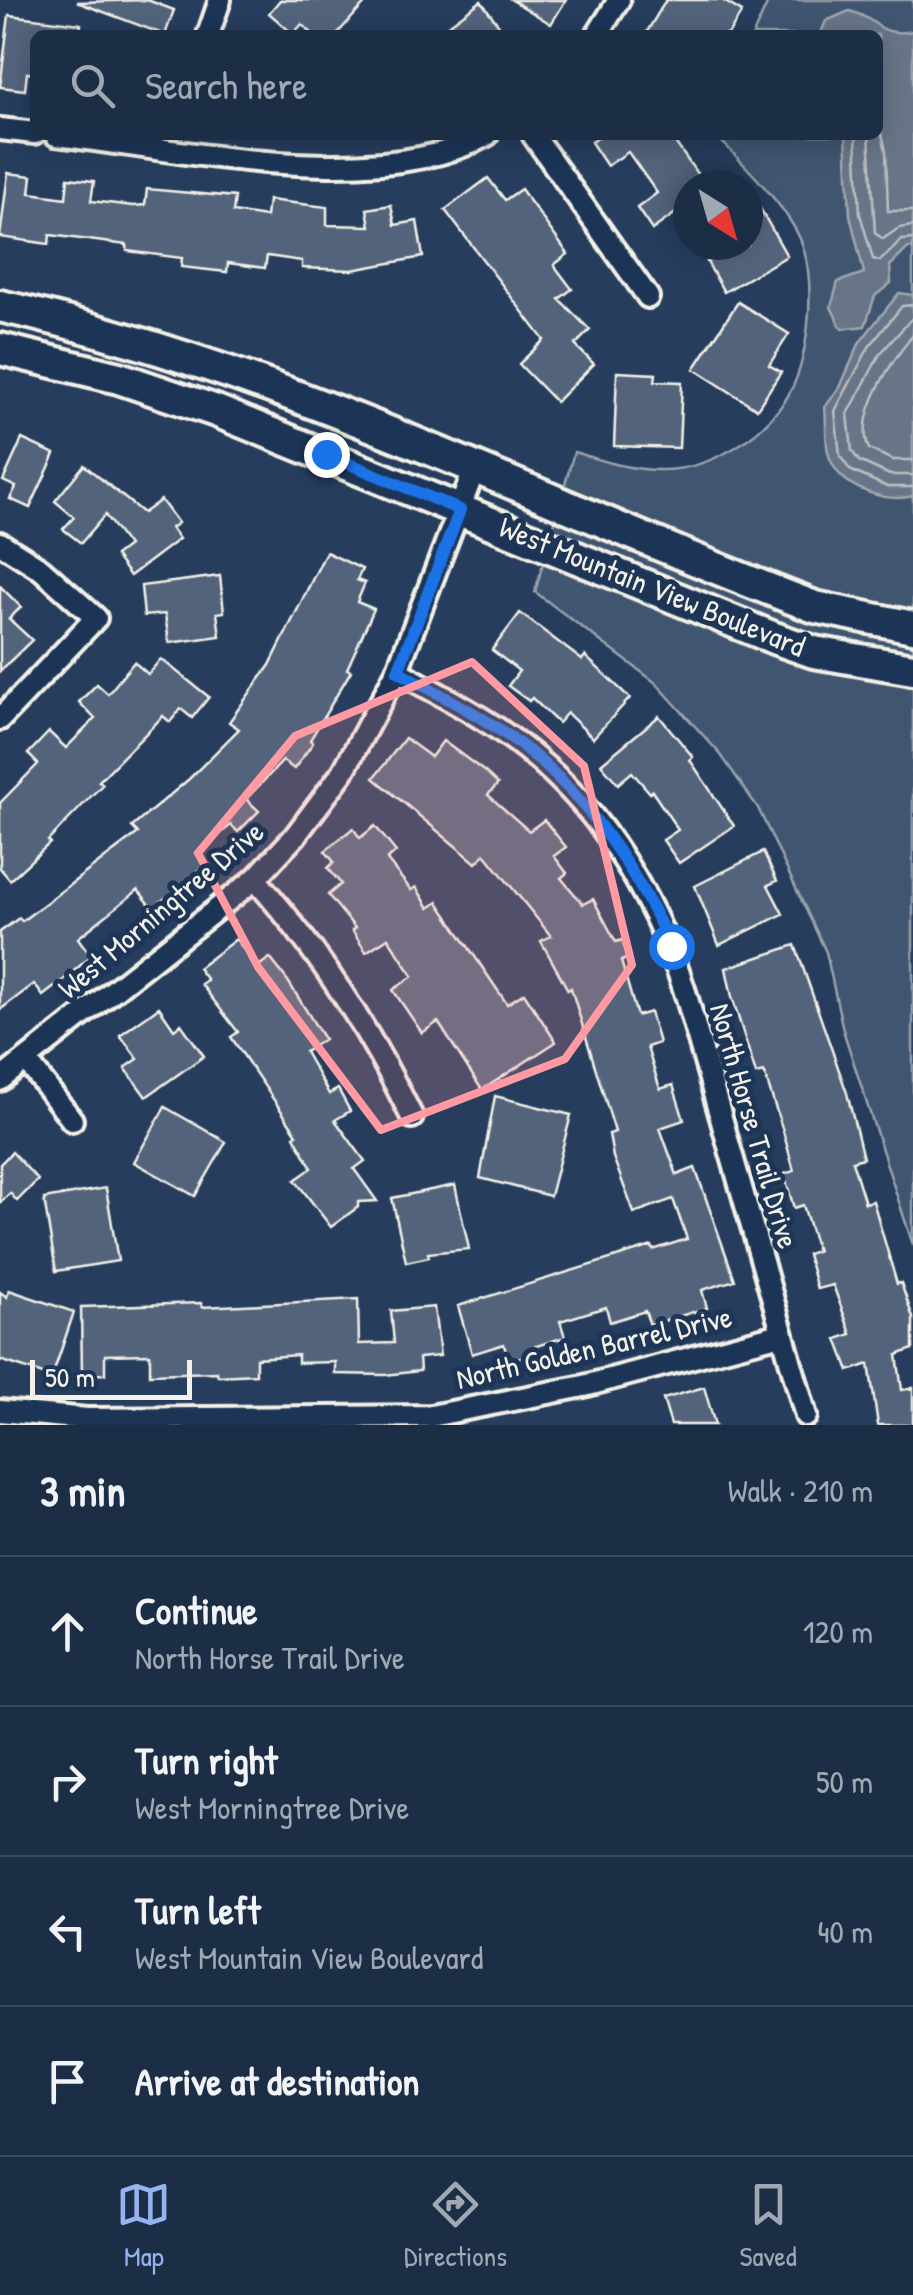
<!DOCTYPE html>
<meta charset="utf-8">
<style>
body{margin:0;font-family:"Patrick Hand",sans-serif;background:#25364d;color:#f1f3f6}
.compass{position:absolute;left:673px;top:170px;width:90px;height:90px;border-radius:50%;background:#1c2e46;box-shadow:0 5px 25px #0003;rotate:143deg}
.scale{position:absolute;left:30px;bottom:25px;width:162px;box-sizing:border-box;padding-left:10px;border:5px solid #f4f1e8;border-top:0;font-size:28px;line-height:35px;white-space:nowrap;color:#f4f1e8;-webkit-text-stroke:8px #1d3557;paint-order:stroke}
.stop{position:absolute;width:30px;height:30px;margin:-22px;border:8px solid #1a73e8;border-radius:50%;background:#fff}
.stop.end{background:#1a73e8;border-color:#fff;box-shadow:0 2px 10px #0008}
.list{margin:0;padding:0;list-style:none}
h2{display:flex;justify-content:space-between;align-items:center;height:130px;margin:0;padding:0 40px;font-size:42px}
h2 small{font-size:32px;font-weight:400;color:#a0a8b3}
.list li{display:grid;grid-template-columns:65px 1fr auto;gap:30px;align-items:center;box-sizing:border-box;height:150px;padding:0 40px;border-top:2px solid #3a4a5f}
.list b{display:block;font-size:38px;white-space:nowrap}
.list p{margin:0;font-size:32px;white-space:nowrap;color:#a0a8b3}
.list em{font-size:32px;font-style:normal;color:#a0a8b3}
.icon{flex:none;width:55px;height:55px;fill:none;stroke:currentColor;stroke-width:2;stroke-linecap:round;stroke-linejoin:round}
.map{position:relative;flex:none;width:913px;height:1425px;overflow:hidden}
.search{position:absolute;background:#1c2e46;box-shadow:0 5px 25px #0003;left:30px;right:30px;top:30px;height:110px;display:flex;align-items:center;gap:25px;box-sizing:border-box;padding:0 35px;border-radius:15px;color:#a0a8b3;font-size:38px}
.sheet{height:730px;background:#1c2e46}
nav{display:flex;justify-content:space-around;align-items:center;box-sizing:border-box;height:140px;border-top:2px solid #3a4a5f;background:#1c2e46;font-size:28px;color:#a0a8b3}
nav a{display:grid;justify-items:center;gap:5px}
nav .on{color:#95b2f1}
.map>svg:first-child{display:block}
</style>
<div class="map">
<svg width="913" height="1425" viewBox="0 0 913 1425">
<rect width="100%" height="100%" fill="#263d5d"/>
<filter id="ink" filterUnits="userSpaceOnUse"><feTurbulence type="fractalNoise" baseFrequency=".01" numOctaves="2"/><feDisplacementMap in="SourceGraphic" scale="20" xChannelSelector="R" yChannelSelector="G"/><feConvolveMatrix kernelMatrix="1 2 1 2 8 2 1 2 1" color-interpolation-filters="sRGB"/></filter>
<g filter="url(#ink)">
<!-- green -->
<path fill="#40546f" stroke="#9aa2ac" stroke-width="2.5" d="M769,0H913V1245L843,1030L826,952L758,808L721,755L656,683L535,592L574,452C603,461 633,471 664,470C710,469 761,438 786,399C809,364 815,290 804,250C795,214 741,161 715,135H878V35H753Z"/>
<!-- water -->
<g fill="#677588" stroke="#9fa7ae" stroke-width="2.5">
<path d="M849,11C878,17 877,38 913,31V249L908,248L890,266L891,283L875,296L865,326L842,329L831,307L838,282L864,273L850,215L846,135H878V35H820L826,21Z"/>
<path d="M899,293L913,295V496C886,503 843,489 831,461C824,446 827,424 825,407L840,387L860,342Z"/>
</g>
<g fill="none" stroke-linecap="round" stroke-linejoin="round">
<!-- shore -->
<g stroke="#bcbfc2" stroke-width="2.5">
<path d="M878,116L886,151L888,211H913"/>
<path d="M856,135L860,214L873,259L880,261L902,240L913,239"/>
<path d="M869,135L875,233L883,239L899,228L913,226"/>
<path d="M913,305L902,306L869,347L835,411L840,456L850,470L887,487H913"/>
<path d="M913,317L880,354L848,414L852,451L859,461L890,475H913"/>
<path d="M913,335C891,362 854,416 869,449L893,460H913"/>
</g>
</g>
<!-- building -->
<g fill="#52647b" stroke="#f4f1e8" stroke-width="2.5">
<path d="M147,0L174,10L165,35L77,2Z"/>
<path d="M280,0H368L336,35H314L302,24L293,34L269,13Z"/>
<path d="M512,0H566L551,24Z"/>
<path d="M666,0H722L742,12L728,35H645Z"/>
<path d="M481,1L506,35H435Z"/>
<path d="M9,15L81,24L80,35H35V74L27,73L25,90L0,87Z"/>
<path d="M602,135H670L705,185H688V204L652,230L637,208L657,193L628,152L607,166L591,142Z"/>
<path d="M8,173L32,176L30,193L66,198L68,178L94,181L91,201L133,206L145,205L147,189L235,197L233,212L266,217L268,200L327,207V225L370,226L367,209L391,205L395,225L417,221L423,257L352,270L302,268V261L267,256L265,268L228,263L227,272L181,267L182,258L127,251V245L50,235L49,244L0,237Z"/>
<path d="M488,178L505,200L521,189L568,254L554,265L572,289L559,299L590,330L575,345L594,364L556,402L519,364L544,340L445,210Z"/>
<path d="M748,187L787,256L724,292L707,262L719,256L713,245H748Z"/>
<path d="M738,302L789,334L769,365L781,372L757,409L694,369Z"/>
<path d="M617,372L656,374L655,381L682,382L679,448L614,446Z"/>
<path d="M22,439L55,454L30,508L10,499L16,487L3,481Z"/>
<path d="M84,465L143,513L161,500L178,523L171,528L179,539L130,576L115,556L128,546L105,515L81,543L63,529L74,517L55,501Z"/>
<path d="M326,552L362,569L357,580L365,583L357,602L374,609L347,669L351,671L310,740L313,743L294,769L283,761L246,799L259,811L238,832L231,825L196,853L206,865L153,908L138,890L78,938L91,956L66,978L43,996L34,984L0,1010V932L19,918L22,921L138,833L132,827L189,779L239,729L229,722L270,665Z"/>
<path d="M220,576L224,612L217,613L220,636L169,643L165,614L144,616L141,586Z"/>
<path d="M0,586L21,607L9,619L32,640L0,671Z"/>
<path d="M520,613L582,660L585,656L630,698L593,738L567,713L558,723L532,698L529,701L508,686L519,671L492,650Z"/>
<path d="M161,659L209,697L192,718L181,709L170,722L163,716L99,781L103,784L48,841L50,843L10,880L0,868V803L38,764L28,754L49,732L66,748L95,719L79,702L97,684L108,694L134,662L148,674Z"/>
<path d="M659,716L693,757L690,760L734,826L679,863L663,840L678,830L652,791L650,793L632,772L618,784L601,764Z"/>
<path d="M405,738L431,757L443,741L485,772L498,784L488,795L529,831L544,820L566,847L554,856L567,873L561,878L583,904L593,899L616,942L622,940L629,958L621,961L637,1016L650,1012L659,1043L647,1047L660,1089L673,1085L684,1120L660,1128L677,1175L695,1168L735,1280L702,1290L707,1308L650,1325L645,1311L610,1322L606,1307L560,1321L565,1337L533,1347L534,1353L508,1361L504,1344L472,1354L458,1306L652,1246L653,1250L687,1239L673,1199L634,1213L613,1157L609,1134L615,1132L571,988L568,990L541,941L551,936L485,854L476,863L374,778Z"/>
<path d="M375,826L396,852L387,860L411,890L416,887L429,908L438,902L507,1004L524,993L556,1042L482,1090L438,1022L422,1033L393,990L413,976L388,938L366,952L352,930L355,928L328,895L341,884L328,868L334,862L325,851L353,828L360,838Z"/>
<path d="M763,852L777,881L768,885L783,914L719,945L695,886Z"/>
<path d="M236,939L257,967L270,958L288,981L324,1039L305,1052L329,1094L338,1089L350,1111L335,1120L365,1161L354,1169L377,1201L358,1202V1207L331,1227L295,1180L312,1168L294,1136L297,1134L231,1037L238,1032L201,984L207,980L198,968Z"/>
<path d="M795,945L847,1093L863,1158L852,1161L865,1203L873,1201L897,1284L901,1283L913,1318V1349L897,1355L902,1390L913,1388V1425H878L869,1364L849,1371L837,1339L851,1334L833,1285L817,1289L807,1254L817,1251L803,1205L794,1208L784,1174L794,1171L783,1131L764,1072L756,1074L732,997L726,968Z"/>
<path d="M159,1007L174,1029L181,1024L204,1056L146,1097L125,1068L138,1059L120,1035Z"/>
<path d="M495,1096L571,1115L550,1196L480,1178Z"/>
<path d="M165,1107L226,1142L195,1196L134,1162Z"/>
<path d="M12,1152L38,1180L17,1201L10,1193L0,1203V1164Z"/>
<path d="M455,1185L469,1249L428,1253L429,1257L406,1262L392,1198Z"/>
<path d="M106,1188L118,1261L56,1271L44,1199Z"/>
<path d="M9,1290L74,1312L52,1377L0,1360V1292L7,1297Z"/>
<path d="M358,1299L359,1344L394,1343L391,1311L434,1307L440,1356L419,1358L420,1371L385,1375L335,1374V1362L298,1363V1355L256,1358V1374L218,1376L217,1372L150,1374V1354L105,1355V1374L82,1375L81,1307L201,1303L202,1307Z"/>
<path d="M704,1387L715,1425H671L663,1399Z"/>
</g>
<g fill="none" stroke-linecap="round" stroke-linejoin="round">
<defs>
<g id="street">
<path d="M208,35L220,0"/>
<path d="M597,35L619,0"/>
<path d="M0,129L35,133"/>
<path d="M56,135C178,149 378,195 487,135"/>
<path d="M533,135L648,297"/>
<path d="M0,543L41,569L96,618L0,719"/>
<path d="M397,671C431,690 466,707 498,729C592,792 653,890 686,995L806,1416"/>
<path d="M255,879C320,952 369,1029 412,1117"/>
<path d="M26,1060L72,1120"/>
<path d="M0,1080L255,879L295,836L343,772L397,671L474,471"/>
<path d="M0,1411L87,1419L431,1416L584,1386L781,1334"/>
</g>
<g id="secondary">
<path d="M0,306C283,369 545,505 815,607L913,627"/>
<path d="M0,349L119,378L216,411L774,638L814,652L913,669"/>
</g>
</defs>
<!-- street casing -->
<use href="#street" stroke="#f4f1e8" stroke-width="28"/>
<!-- secondary casing -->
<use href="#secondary" stroke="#f4f1e8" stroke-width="38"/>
<!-- street -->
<use href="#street" stroke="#1d3557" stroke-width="20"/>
<!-- secondary -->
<use href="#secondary" stroke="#1d3557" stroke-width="30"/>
</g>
</g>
<g fill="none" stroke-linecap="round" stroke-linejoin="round" filter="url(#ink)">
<!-- route -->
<path stroke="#1a73e8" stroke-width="12" d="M326,454L460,510L398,671C431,690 465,707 497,728C577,780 632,862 671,946"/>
</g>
<!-- marked area -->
<path fill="#ff9aa2" fill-opacity="0.2" stroke="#ff9aa2" stroke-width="8" stroke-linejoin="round" d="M472,662L584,766L632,965L565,1059L381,1130L258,967L198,853L295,736Z"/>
<g text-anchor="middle" stroke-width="10" stroke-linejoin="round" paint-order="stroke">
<!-- street labels -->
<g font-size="30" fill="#f4f1e8" stroke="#1d3557">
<text transform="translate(652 587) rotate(22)" y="10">West Mountain View Boulevard</text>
<text transform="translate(161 910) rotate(-40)" y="10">West Morningtree Drive</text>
<text transform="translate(754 1126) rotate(74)" y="10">North Horse Trail Drive</text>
<text transform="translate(594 1348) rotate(-13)" y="10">North Golden Barrel Drive</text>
</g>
</g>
</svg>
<svg class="compass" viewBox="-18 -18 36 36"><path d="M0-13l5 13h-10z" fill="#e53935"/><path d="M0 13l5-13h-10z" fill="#a0a8b3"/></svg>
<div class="scale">50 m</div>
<div class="stop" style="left:671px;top:946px"></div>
<div class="stop end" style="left:326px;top:454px"></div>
<div class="search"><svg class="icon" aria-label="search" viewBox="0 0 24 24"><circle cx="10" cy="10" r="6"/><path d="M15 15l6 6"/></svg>Search here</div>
</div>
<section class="sheet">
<h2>3 min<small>Walk · 210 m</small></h2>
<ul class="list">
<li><svg class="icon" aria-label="ahead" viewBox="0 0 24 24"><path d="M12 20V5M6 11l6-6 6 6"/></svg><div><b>Continue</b><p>North Horse Trail Drive</p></div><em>120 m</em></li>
<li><svg class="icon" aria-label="right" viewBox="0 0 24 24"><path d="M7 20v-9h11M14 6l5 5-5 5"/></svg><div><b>Turn right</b><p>West Morningtree Drive</p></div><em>50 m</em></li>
<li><svg class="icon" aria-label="left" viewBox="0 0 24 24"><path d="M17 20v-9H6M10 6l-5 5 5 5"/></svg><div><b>Turn left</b><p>West Mountain View Boulevard</p></div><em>40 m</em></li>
<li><svg class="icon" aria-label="arrive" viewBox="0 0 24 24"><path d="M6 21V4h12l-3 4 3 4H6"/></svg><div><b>Arrive at destination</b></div></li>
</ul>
</section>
<nav>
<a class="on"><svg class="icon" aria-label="map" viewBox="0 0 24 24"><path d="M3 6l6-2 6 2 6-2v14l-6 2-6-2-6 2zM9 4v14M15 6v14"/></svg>Map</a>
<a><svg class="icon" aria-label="directions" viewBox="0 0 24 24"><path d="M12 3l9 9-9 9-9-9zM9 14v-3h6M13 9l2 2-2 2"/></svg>Directions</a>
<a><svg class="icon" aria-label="saved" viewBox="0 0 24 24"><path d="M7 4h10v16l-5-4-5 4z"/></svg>Saved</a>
</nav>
